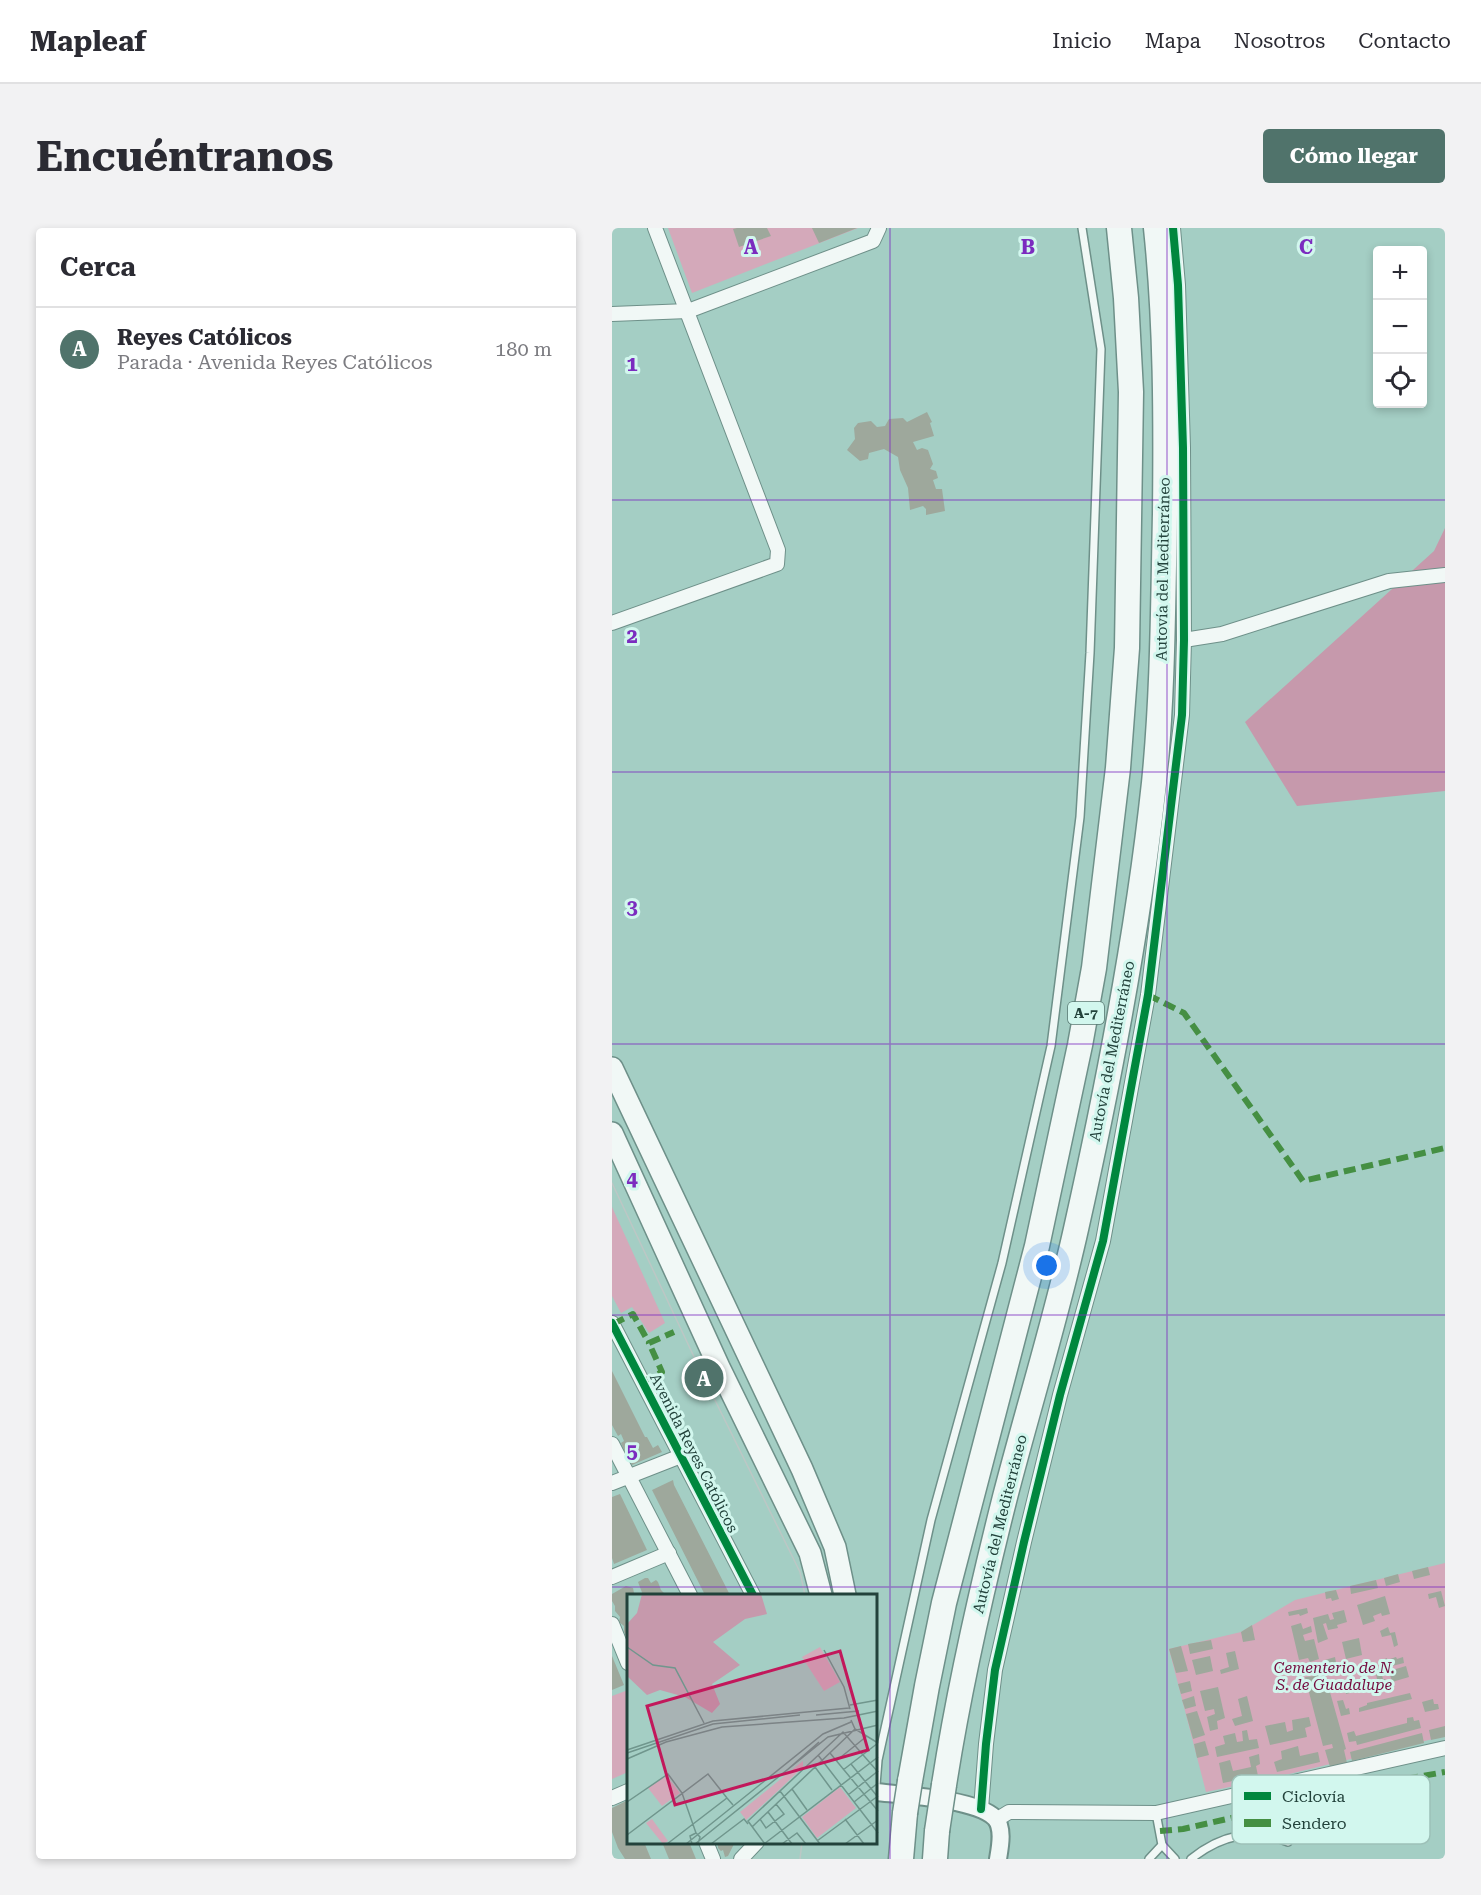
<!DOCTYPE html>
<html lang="es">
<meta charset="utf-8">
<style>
body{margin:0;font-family:"Roboto Serif",serif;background:#f2f2f3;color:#2b2b33}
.controls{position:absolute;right:18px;top:18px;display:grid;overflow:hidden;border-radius:6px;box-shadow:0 3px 9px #0003}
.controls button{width:54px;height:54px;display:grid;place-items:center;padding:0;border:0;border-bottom:2px solid #e1e1e2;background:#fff;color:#2b2b33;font:30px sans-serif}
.you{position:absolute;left:435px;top:1038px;width:21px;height:21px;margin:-15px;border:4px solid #fff;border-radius:50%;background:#1a73e8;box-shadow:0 0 0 9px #1a73e833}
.badge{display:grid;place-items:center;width:39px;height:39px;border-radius:50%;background:#50736b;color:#fff;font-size:20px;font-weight:700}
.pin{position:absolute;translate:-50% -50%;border:3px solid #fff;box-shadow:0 2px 6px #0006}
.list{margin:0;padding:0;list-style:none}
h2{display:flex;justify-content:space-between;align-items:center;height:78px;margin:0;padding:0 24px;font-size:26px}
h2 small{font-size:20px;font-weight:400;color:#7c7c81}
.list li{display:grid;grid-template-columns:39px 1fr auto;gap:18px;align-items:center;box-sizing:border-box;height:84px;padding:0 24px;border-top:2px solid #e1e1e2}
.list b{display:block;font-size:22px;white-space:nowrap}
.list p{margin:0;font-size:20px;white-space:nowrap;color:#7c7c81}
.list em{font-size:20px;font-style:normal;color:#7c7c81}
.icon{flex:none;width:33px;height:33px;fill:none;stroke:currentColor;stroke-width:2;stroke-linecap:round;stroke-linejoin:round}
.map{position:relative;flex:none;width:833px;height:1631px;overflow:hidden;border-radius:6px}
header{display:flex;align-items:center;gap:36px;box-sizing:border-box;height:84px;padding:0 30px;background:#fff;border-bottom:2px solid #e1e1e2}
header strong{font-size:28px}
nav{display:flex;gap:33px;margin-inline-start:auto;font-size:21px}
.intro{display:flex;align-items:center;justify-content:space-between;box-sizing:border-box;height:144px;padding:0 36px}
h1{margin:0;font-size:42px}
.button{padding:15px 27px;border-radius:6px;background:#50736b;color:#fff;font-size:21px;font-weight:700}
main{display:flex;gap:36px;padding:0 36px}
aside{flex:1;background:#fff;border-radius:6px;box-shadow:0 3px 9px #0003}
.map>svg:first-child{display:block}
</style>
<header>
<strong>Mapleaf</strong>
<nav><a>Inicio</a><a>Mapa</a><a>Nosotros</a><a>Contacto</a></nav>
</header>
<div class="intro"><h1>Encuéntranos</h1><a class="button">Cómo llegar</a></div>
<main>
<aside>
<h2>Cerca<small></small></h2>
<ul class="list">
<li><span class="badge">A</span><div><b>Reyes Católicos</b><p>Parada · Avenida Reyes Católicos</p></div><em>180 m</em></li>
</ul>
</aside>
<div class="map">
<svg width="833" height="1631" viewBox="0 0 833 1631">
<rect width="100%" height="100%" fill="#a4cec4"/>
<!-- green -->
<g fill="#d4a9ba">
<path d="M56,0H246L80,65Z"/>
<path d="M0,979L53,1095L37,1105L20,1079L9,1085L0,1068Z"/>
<path d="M833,1335V1508L665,1549L594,1564L557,1421L629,1404L683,1372Z"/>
<path d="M16,1462V1544L0,1551V1468Z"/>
</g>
<!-- forest -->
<path fill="#c699ac" d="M833,300V563L685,578L633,494L822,323Z"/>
<!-- building -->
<g fill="#9ea89c">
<path d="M125,0H155L159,8L127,19L121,1Z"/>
<path d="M200,0H245L207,15Z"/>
<path d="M315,184L320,194L318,195L322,208L301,214L305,222L310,220L316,222L321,236L318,241L324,243L326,250L321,252L324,261H330L333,283L314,287V281L311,278L298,282L296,260L288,242L286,229L272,221L257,225L256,231L248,233L235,222L243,211L242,200L246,195L259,193L265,199L273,198L277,191L291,190L295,194Z"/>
<path d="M0,1143L33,1209H35L41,1220L46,1217L50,1224L20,1237L17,1231L21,1230L18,1223L13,1224L9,1215L12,1213L9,1206L6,1208L0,1197Z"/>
<path d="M61,1252L62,1257L118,1367H93L40,1262Z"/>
<path d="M8,1266L35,1322L2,1336L0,1330V1269Z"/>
<path d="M816,1339L818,1347L802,1351L800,1343Z"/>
<path d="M786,1346L788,1354L774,1358L772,1350Z"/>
<path d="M33,1350H36L39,1355L44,1352L46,1354L49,1362L52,1365L51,1367H31L26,1354Z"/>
<path d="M764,1352L766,1360L739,1366L738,1358Z"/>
<path d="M14,1358L21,1360L22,1365V1367H16V1412L12,1404V1398L7,1394L8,1389L3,1383V1378L0,1373V1366Z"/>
<path d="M724,1362L727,1371L720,1373L719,1370L714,1371L713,1364Z"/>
<path d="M829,1363L833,1378L827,1380L824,1369L817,1371L816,1366Z"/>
<path d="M773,1368L778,1386L770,1388L769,1385L761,1388L763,1393L751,1397L745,1377Z"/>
<path d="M695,1380L696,1385L688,1388L687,1386L677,1388L676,1384Z"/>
<path d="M732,1382L735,1394L725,1397L726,1400L716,1402L714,1395L711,1396L716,1411L706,1415L701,1390L716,1386L718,1392L722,1391L720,1385Z"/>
<path d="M689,1395L691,1401L699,1398L700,1404L691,1407L693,1413L702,1411L707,1431L698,1434L696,1430L687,1432L679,1398Z"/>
<path d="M640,1397L643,1412L631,1414L629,1404Z"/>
<path d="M776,1399L778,1405L783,1404L786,1417L782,1419L779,1407L770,1409L768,1403Z"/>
<path d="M747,1410L750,1427L734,1431L730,1414Z"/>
<path d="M599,1412L601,1421L578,1426L576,1416Z"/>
<path d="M569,1418L576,1443L564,1445L557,1421Z"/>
<path d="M623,1423L627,1441L609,1446L608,1442L617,1439L614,1425Z"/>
<path d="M0,1428L12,1457L0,1462Z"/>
<path d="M598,1428L601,1443L584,1447L580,1432Z"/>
<path d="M723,1429L725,1441L716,1444L713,1432Z"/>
<path d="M784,1429L785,1431L791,1429L792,1435L772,1440L770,1432L775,1430V1432Z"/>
<path d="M705,1435L710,1451L714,1450L734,1521L732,1522L735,1535L718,1539L713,1522L721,1520L720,1516L711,1518L693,1449L703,1448L700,1437Z"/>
<path d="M794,1438L797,1449L780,1454L777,1443Z"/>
<path d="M769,1444L771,1451H773L774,1455L734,1466L733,1461L741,1459L740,1453L750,1450L753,1457L758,1455L757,1453L765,1451L764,1446Z"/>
<path d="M578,1453L580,1463L569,1466L566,1456Z"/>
<path d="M606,1459L613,1490L605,1493L606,1501L598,1503L595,1489L603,1486L602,1481L593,1483L588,1463Z"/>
<path d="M798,1465L800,1471L747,1484V1480L755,1477V1475Z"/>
<path d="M582,1468L584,1478L573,1481L570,1472Z"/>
<path d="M635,1468L641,1493L623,1498L620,1491L630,1488L626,1471Z"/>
<path d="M821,1471L822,1476H826L827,1481L813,1484L810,1474Z"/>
<path d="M731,1472L734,1481L737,1480L738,1486L729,1488L725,1473Z"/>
<path d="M585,1483L593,1507L581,1511L574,1486Z"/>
<path d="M697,1489L699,1498L693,1500L695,1509L658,1517L653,1498L673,1494L675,1504L681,1502L680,1492Z"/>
<path d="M801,1489L802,1493L807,1492L809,1500L745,1517L744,1513L737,1514L735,1505L742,1503L744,1508L795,1495V1490Z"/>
<path d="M833,1498V1509L819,1512L817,1502Z"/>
<path d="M635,1502L637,1512L645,1511L647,1520L605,1529L603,1519L613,1516L611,1508L623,1505L625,1514L631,1513L630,1503Z"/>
<path d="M810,1505L812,1515L740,1533L738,1524Z"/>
<path d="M593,1513L597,1527L585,1530L582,1516Z"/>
<path d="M686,1518L688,1528L706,1524L708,1534L665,1544L662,1534L670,1531L669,1523Z"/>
<path d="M647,1526L648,1536L644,1538L646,1548L611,1555L607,1535L618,1532L621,1543L639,1539L637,1529Z"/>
<path d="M14,1573L16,1578V1614H32L39,1631H13L6,1620L0,1604V1580Z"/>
<path d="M50,1614H77L84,1631H57Z"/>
<path d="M106,1614H123L116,1628L113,1629L111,1622L109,1623L106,1620Z"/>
</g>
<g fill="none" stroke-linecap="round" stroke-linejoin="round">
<defs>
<g id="service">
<path d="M264,1557L266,1532L319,1292L390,1035L439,818L468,589L478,425L489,121L470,0"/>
<path d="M550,1617L563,1631"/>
<path d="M537,1631L550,1617L544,1585"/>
<path d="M579,1631C609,1607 639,1600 676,1614"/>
</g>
<g id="minor">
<path d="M0,86L76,83L261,13L267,0"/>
<path d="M0,395L165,336L166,322L43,0"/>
<path d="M572,412L610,406L777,353L833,347"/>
<path d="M0,1095L141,1367"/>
<path d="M0,1216L78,1367"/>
<path d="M0,1255L69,1228"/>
<path d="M0,1349L57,1325"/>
<path d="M0,1396L16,1435"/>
<path d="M0,1570L16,1563"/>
<path d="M369,1581L374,1516L383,1442L412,1314L448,1167L491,1013L536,767L570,487L572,412L571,220L566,57L561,0"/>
<path d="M384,1592L397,1584L544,1585L833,1520"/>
<path d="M94,1614L101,1631"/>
<path d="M129,1631L145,1614"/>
</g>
<path id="tertiary" d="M264,1564C291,1567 364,1571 383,1590C392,1600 388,1619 386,1631"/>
<g id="primary">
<path d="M0,840L190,1241L223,1319L233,1367"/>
<path d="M0,905L107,1139L198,1325L209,1367"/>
</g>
<g id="motorway">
<path d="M298,1553L315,1458L332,1375L425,1018L468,817L482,740L506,540L515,420L519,164L514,70L507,0"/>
<path d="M332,1557C347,1460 369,1364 393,1269C416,1180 444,1091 464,1001C497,854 526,705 542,555C551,466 551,375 553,286C554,191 554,95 544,0"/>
<path d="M289,1631L293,1585"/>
<path d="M323,1631L325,1603"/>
</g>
</defs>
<!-- service casing -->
<use href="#service" stroke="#6e9089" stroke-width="10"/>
<!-- minor casing -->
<use href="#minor" stroke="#6e9089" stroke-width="16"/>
<!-- tertiary casing -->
<use href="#tertiary" stroke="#6e9089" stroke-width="20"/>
<!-- primary casing -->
<use href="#primary" stroke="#6e9089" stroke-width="24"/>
<!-- motorway casing -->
<use href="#motorway" stroke="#6e9089" stroke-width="27"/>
<!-- service -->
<use href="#service" stroke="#f1f8f6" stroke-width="7"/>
<!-- minor -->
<use href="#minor" stroke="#f1f8f6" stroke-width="14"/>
<!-- tertiary -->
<use href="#tertiary" stroke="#f1f8f6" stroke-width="16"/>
<!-- primary -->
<use href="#primary" stroke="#f1f8f6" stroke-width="21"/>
<!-- motorway -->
<use href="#motorway" stroke="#f1f8f6" stroke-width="24"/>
<!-- tram -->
<g stroke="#bcc7c5" stroke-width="1.5">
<path d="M0,955L92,1150L188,1344L193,1367"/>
<path d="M188,1631L190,1614"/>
</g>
<defs>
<g id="motorway-bridge">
<path d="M293,1585L298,1553"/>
<path d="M325,1603L332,1557"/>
</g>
</defs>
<!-- motorway-bridge casing -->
<use href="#motorway-bridge" stroke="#6e9089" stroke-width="27" stroke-linecap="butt"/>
<!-- motorway-bridge -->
<use href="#motorway-bridge" stroke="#f1f8f6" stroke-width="24"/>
<!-- quiet -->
<g stroke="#458f43" stroke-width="6" stroke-dasharray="12 6" stroke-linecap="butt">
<path d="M536,767L572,785L691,953L833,920"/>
<path d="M1,1096L21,1086L37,1115"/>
<path d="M30,1154L50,1144L37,1115L62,1104"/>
<path d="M548,1603L571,1601L787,1552L833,1544"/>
</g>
<defs>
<g id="cycleway">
<path d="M0,1095L141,1367"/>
<path d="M369,1581L374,1516L383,1442L412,1314L448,1167L491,1013L536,767L570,487L572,412L571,220L566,57L561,0"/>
</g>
</defs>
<!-- cycleway casing -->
<use href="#cycleway" stroke="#d2f7ee" stroke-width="11"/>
<!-- cycleway -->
<use href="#cycleway" stroke="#00873e" stroke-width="8"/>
</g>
<!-- grid -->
<path fill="none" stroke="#7b2cbf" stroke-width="1.5" stroke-opacity="0.55" d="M278,0V1631M555,0V1631M0,272H833M0,544H833M0,816H833M0,1087H833M0,1359H833"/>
<g text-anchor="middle" stroke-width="6" stroke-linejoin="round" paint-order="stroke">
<!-- shield labels -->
<rect fill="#d2f7ee" stroke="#577871" stroke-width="1.5" x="456" y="774" width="36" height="22" rx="4.5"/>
<g font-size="14" font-weight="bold" fill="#22423b">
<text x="474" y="790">A-7</text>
</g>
<!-- street labels -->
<g font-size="15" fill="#22423b" stroke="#d2f7ee">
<text transform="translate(551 341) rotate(-89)" y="5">Autovía del Mediterráneo</text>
<text transform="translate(500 823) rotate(-79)" y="5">Autovía del Mediterráneo</text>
<text transform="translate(82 1225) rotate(63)" y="5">Avenida Reyes Católicos</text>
<text transform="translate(388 1296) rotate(-76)" y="5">Autovía del Mediterráneo</text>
</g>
<!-- park labels -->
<g font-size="15" font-style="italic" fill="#760b3f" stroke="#d2f7ee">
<text x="722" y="1445">Cementerio de N.<tspan x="722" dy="17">S. de Guadalupe</tspan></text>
</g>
</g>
<!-- overview -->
<g transform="translate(15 1366)">
<rect width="250" height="250" fill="#a4cec4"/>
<path d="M193,53L213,88L197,97L175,63ZM176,167V173L152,196L119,226L117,223L113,218ZM39,181L53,199L35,212L21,194ZM213,193L229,214L190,244L175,223ZM25,225L41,247L36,250L19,229Z" fill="#d4a9ba"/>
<path d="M15,0H134L140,20L118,25L86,48L113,71L85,90L93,110L85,119L58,103L33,96L20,101L0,82V30L10,19Z" fill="#c699ac"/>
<path fill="none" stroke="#70968d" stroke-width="1.5" d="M0,53L26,71L48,74L77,129M197,56L217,93L223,115M223,111L251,106M189,121L232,117M224,126L228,135L251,149M0,156L86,127L222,114M0,159L86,130L173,121M203,159L251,217M191,161L251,239M0,165L39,148L95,133L217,124L251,117M209,167L240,142M224,170L250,202M188,173L205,196M160,176L192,148M216,176L251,149M165,195L180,216M153,197L193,250M221,201L251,177M0,208L41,180L55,199L69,239M227,208L251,189M141,218L165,250M133,225L139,234L157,220L149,210M218,225L237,250M125,233L228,135M0,241L81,180L100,204M190,247L251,202M40,250L100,204L106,211M59,250L196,140L224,128M65,250L63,242L69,239L73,243L71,250M68,250L201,143L251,131M84,250L117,225L121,230M137,250L251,163M138,250L121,227L216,138L251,178M155,250L170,239L179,250M218,250L251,226"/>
<path fill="#c2185b" fill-opacity="0.15" stroke="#c2185b" stroke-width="3" d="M213,57L241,156L48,211L20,112Z"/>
<rect width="250" height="250" fill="none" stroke="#22423b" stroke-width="3"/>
</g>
<!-- legend -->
<rect x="620" y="1547" width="198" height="69" rx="9" fill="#d2f7ee" stroke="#9dc1b8" stroke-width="1.5"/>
<rect x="632" y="1564" width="27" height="8" fill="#00873e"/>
<rect x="632" y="1591" width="27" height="8" fill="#458f43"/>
<g font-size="16" fill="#22423b">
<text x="670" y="1574">Ciclovía</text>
<text x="670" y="1601">Sendero</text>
</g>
<g font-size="20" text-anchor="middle" font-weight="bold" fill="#7b2cbf" stroke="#d2f7ee" stroke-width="6" stroke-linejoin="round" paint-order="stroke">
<text x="139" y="26">A</text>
<text x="416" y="26">B</text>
<text x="694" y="26">C</text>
<text x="20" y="143">1</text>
<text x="20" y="415">2</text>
<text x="20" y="686">3</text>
<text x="20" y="958">4</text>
<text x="20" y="1230">5</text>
</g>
</svg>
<div class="controls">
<button>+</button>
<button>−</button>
<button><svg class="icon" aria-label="locate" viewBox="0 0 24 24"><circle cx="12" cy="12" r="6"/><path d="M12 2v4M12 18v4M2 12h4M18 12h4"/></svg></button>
</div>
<div class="you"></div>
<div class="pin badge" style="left:92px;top:1150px">A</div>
</div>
</main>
